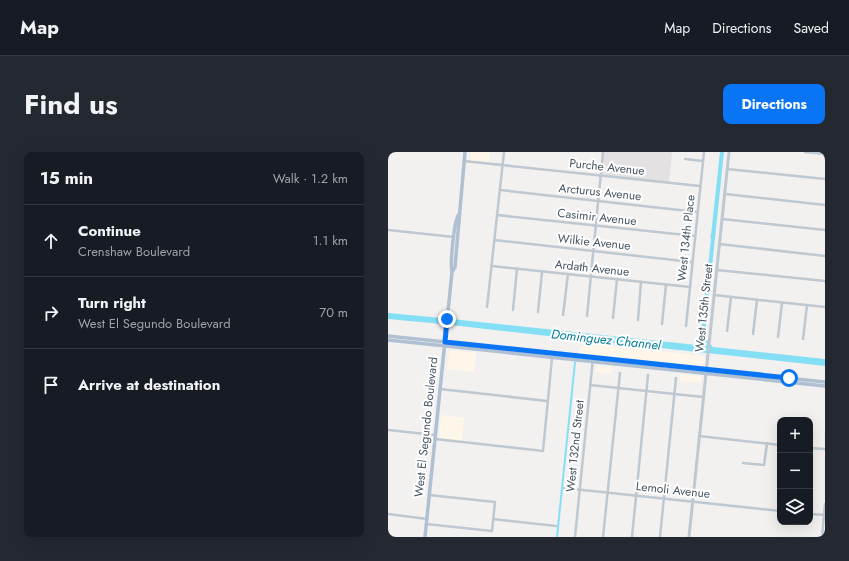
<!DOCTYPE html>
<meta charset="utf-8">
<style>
body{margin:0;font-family:Jost,sans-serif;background:#242831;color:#f1f3f6}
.controls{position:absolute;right:12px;bottom:12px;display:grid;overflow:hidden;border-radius:8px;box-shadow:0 4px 16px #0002}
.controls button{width:36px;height:36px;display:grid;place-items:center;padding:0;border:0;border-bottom:1px solid #363941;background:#171b24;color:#f1f3f6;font:20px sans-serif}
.stop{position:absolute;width:12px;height:12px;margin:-9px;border:3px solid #0974f4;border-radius:50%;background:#fff}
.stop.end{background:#0974f4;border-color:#fff;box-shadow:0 1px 4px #0008}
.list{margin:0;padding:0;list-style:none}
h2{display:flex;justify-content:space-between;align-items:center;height:52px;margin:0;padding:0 16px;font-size:17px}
h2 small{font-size:13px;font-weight:400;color:#9ea1a6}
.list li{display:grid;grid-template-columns:26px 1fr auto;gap:12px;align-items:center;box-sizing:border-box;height:72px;padding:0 16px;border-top:1px solid #363941}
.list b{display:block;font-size:15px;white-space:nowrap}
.list p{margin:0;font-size:13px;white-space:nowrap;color:#9ea1a6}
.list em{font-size:13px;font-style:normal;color:#9ea1a6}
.icon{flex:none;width:22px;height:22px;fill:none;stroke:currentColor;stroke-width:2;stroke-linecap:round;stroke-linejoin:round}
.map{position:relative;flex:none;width:437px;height:385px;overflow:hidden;border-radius:8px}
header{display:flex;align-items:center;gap:24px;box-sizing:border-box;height:56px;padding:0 20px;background:#171b24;border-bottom:1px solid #363941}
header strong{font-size:19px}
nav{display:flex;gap:22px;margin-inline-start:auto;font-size:14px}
.intro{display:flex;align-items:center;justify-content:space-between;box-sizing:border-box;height:96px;padding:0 24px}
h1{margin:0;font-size:28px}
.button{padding:10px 18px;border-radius:8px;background:#0974f4;color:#fff;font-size:14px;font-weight:700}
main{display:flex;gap:24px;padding:0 24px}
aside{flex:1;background:#171b24;border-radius:8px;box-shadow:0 4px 16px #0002}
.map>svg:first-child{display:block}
</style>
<header>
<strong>Map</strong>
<nav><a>Map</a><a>Directions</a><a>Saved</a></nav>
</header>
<div class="intro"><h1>Find us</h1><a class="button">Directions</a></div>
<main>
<aside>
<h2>15 min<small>Walk · 1.2 km</small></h2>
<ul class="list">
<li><svg class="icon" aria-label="ahead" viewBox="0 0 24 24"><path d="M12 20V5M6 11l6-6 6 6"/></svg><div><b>Continue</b><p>Crenshaw Boulevard</p></div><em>1.1 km</em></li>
<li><svg class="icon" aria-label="right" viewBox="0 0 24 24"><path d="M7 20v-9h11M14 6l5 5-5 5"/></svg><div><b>Turn right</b><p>West El Segundo Boulevard</p></div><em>70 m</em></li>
<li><svg class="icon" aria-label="arrive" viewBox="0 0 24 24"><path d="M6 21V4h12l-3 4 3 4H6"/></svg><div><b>Arrive at destination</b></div></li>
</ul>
</aside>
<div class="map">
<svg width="437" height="385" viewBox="0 0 437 385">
<rect width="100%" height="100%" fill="#f3f0f0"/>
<!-- commercial -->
<g fill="#fef7e9">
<path d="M83,0H102L101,12L82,10Z"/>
<path d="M198,191L316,204L315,213L314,214L190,201L193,195Z"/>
<path d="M63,198L88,201L86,220L59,217L61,200Z"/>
<path d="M209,214L224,215L223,222L207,220Z"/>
<path d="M292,222L312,224L314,226L313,231L292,229Z"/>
<path d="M53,263L76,266L74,290L51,288Z"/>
</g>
<!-- education -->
<path fill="#e4e1e2" d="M215,0H284L281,31L213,24Z"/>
<!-- water -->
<g fill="#85dff4">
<path d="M332,0H336L317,182L318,187L325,195L437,207V214L200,188L199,189L196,188L63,173L64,167L318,194L314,188L313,176L323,87L322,83H323Z"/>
<path d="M0,161L54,166V172L0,167Z"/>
<path d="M186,210H188L170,385H168Z"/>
</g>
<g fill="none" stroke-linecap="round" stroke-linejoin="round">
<!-- stream -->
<path stroke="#85dff4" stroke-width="1" d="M187,211L188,201"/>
<!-- minor -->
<g stroke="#bdc8d1" stroke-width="2.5">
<path d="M417,0L437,2"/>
<path d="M297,7L315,9"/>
<path d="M76,9L312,34"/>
<path d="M339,17L437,27"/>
<path d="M112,38L309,60"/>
<path d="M337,42L437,53"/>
<path d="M109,63L307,84"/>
<path d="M334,67L437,78"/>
<path d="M0,78L66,85"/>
<path d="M106,88L304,110"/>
<path d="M331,92L437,104"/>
<path d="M104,114L302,135"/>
<path d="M329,118L437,129"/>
<path d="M326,143L437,155"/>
<path d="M99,155L116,0"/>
<path d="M125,158L129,117"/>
<path d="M150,160L154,120"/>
<path d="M175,163L180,122"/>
<path d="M199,164L215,0"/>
<path d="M225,166L229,127"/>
<path d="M250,168L253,130"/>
<path d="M274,172L278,133"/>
<path d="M298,174L316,0"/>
<path d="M339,179L343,145"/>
<path d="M365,182L369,148"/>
<path d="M390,185L394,151"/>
<path d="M415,187L419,153"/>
<path d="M202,233L315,245"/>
<path d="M52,237L159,249"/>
<path d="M0,278L47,283"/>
<path d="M311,284L392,293"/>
<path d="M47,287L155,299L164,206"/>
<path d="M422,296L437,297"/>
<path d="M355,311L376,313L379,291"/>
<path d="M176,336L392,359"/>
<path d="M0,362L39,367"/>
<path d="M422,362L437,363"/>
<path d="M105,367L168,374"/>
<path d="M38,372L104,379L107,350L41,343"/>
<path d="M187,385L205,206"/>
<path d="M215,385L232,221"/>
<path d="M244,385L260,223"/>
<path d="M272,385L288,226"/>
<path d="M434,385L437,352"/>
</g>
<!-- tertiary -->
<path stroke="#bdc8d1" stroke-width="3" d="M301,385L341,0"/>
<!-- primary -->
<g stroke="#aec0d1" stroke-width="3.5">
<path d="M64,120L67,115L77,0"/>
<path d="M0,184L437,230"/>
<path d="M0,188L437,234"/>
<path d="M37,385L64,120C62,111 66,68 71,62"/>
</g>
</g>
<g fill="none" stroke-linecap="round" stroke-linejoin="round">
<!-- route -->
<path stroke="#0974f4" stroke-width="5" d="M59,167L57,190L401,226"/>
</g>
<g text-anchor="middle" stroke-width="4" stroke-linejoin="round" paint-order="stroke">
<!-- street labels -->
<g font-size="12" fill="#465460" stroke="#fff">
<text transform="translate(219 15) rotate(6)" y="4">Purche Avenue</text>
<text transform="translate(212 40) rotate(6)" y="4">Arcturus Avenue</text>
<text transform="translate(209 65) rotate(6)" y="4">Casimir Avenue</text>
<text transform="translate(298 86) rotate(-84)" y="4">West 134th Place</text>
<text transform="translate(206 90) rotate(6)" y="4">Wilkie Avenue</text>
<text transform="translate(204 116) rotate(6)" y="4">Ardath Avenue</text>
<text transform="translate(316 156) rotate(-84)" y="4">West 135th Street</text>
<text transform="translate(38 275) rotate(-84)" y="4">West El Segundo Boulevard</text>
<text transform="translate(187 294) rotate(-84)" y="4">West 132nd Street</text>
<text transform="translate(285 338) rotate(6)" y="4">Lemoli Avenue</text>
</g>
<!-- water labels -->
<g font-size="13" font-style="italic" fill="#037b97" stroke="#fff">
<text transform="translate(218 187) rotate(6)" y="5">Dominguez Channel</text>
</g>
</g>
</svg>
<div class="controls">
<button>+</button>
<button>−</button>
<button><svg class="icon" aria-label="layers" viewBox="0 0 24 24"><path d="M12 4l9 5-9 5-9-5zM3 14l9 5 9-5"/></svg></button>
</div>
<div class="stop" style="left:401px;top:226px"></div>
<div class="stop end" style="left:59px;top:167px"></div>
</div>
</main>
